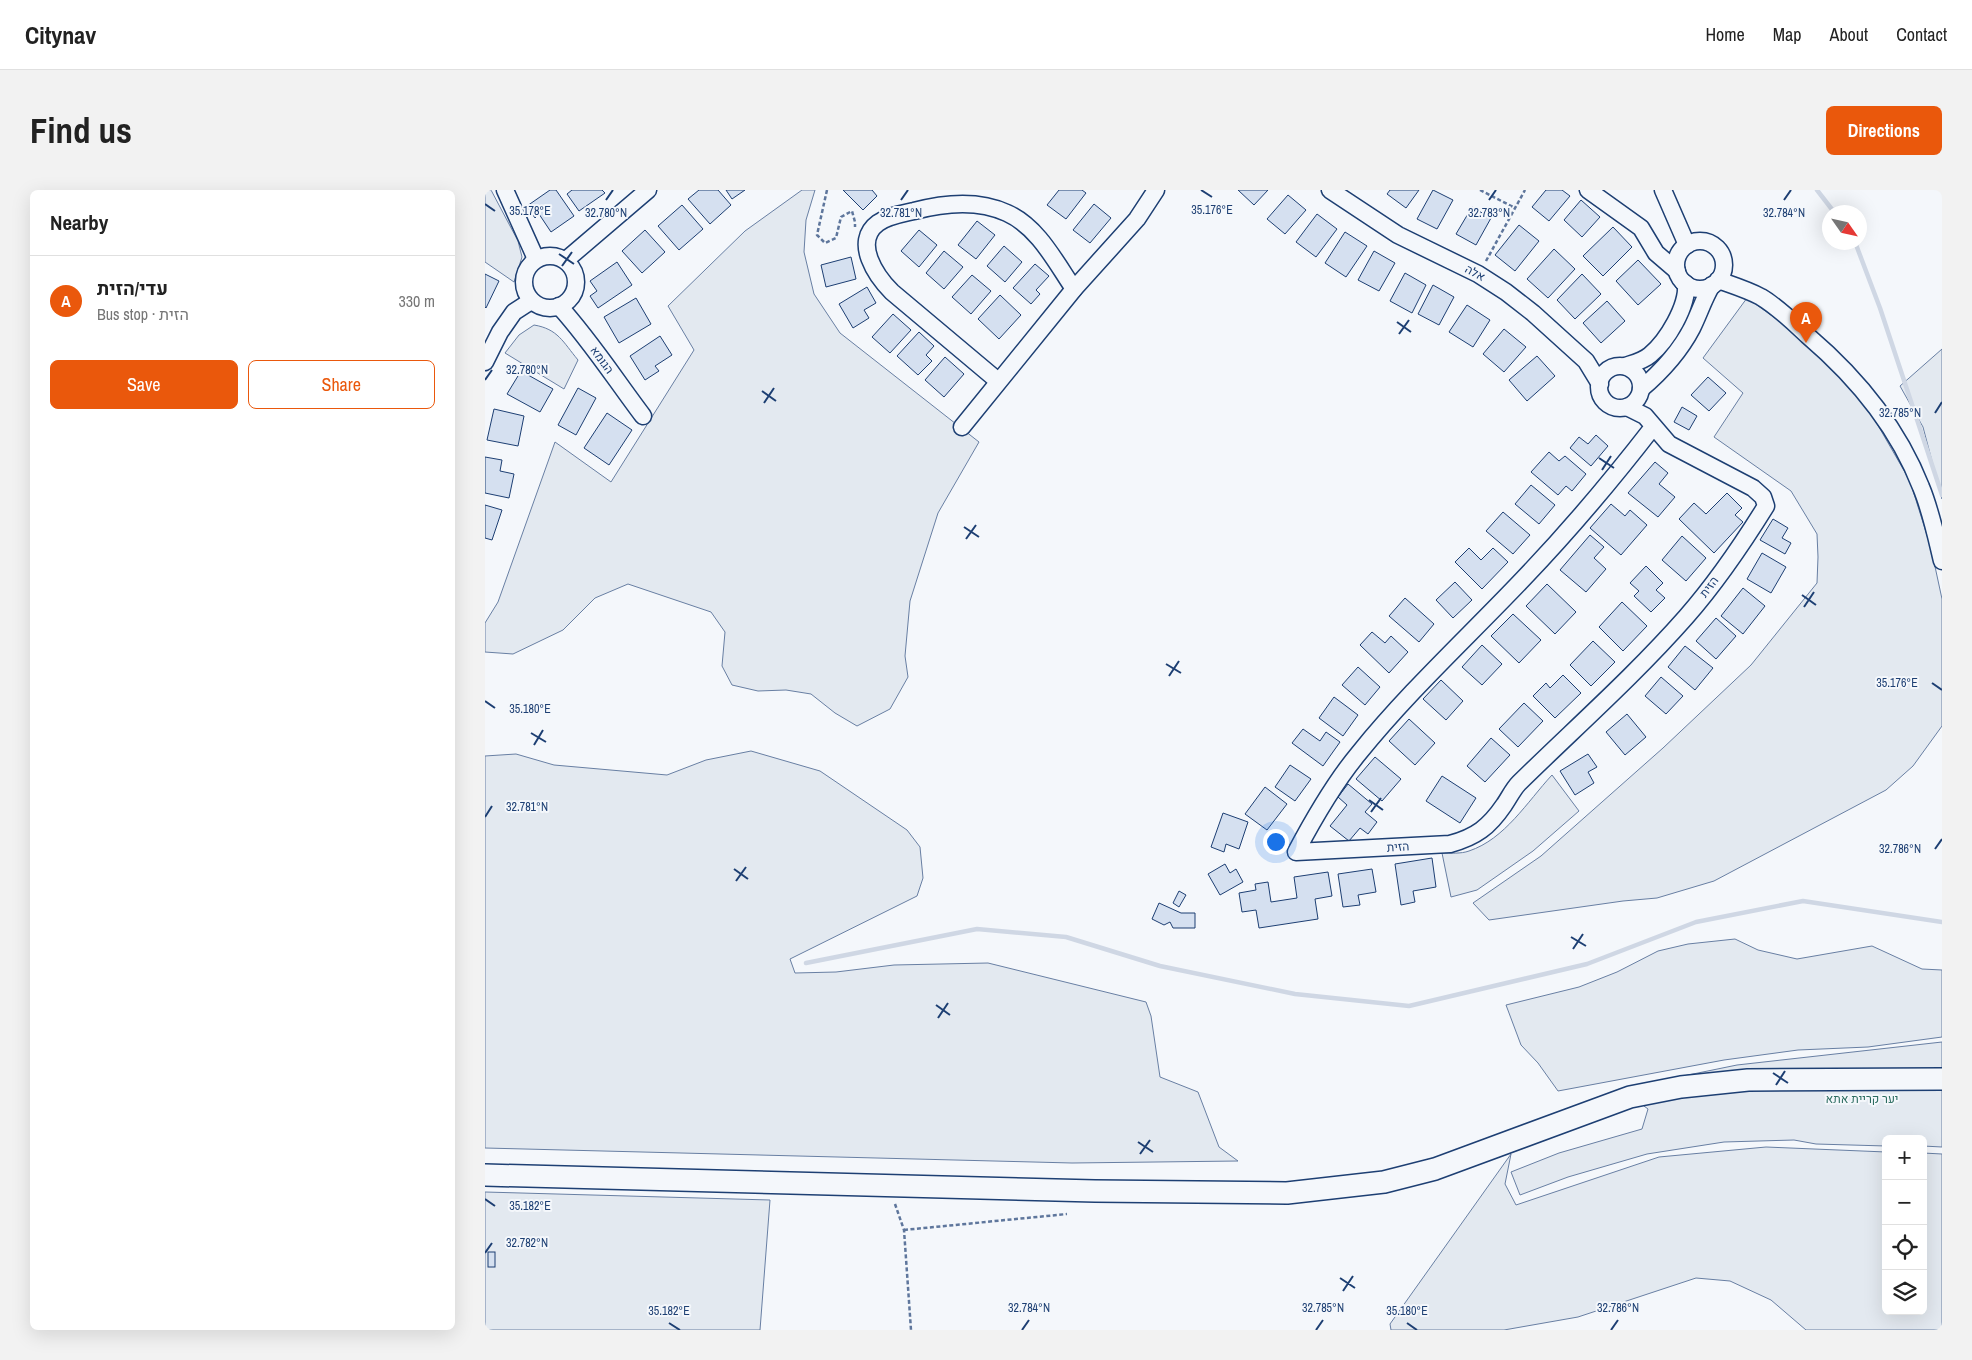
<!DOCTYPE html>
<meta charset="utf-8">
<style>
body{margin:0;font-family:"Archivo Narrow",Heebo,sans-serif;background:#f2f2f2;color:#222}
.controls{position:absolute;right:15px;bottom:15px;display:grid;overflow:hidden;border-radius:8px;box-shadow:0 5px 20px #0002}
.controls button{width:45px;height:45px;display:grid;place-items:center;padding:0;border:0;border-bottom:1px solid #e0e0e0;background:#fff;color:#222;font:25px sans-serif}
.compass{position:absolute;left:1337px;top:15px;width:45px;height:45px;border-radius:50%;background:#fff;box-shadow:0 5px 20px #0002;rotate:124deg}
.you{position:absolute;left:790px;top:651px;width:18px;height:18px;margin:-12px;border:4px solid #fff;border-radius:50%;background:#1a73e8;box-shadow:0 0 0 8px #1a73e833}
.badge{display:grid;place-items:center;width:32px;height:32px;border-radius:50%;background:#ea580c;color:#fff;font-size:16px;font-weight:700}
.pin{position:absolute;translate:-50% -41px;filter:drop-shadow(0 1px 2px #0008)}
.pin::after{content:'';position:absolute;top:26px;width:18px;height:15px;background:inherit;clip-path:polygon(0 0,100% 0,50% 100%)}
.list{margin:0;padding:0;list-style:none}
h2{display:flex;justify-content:space-between;align-items:center;height:65px;margin:0;padding:0 20px;font-size:21px}
h2 small{font-size:16px;font-weight:400;color:#767676}
.list li{display:grid;grid-template-columns:32px 1fr auto;gap:15px;align-items:center;box-sizing:border-box;height:90px;padding:0 20px;border-top:1px solid #e0e0e0}
.list b{display:block;font-size:19px;white-space:nowrap}
.list p{margin:0;font-size:16px;white-space:nowrap;color:#767676}
.list em{font-size:16px;font-style:normal;color:#767676}
.actions{display:flex;gap:10px;padding:15px 20px}
.actions a{flex:1;padding:11px 0;border:1px solid #ea580c;border-radius:8px;text-align:center;font-size:18px;color:#ea580c}
.actions .main{background:#ea580c;color:#fff}
.icon{flex:none;width:28px;height:28px;fill:none;stroke:currentColor;stroke-width:2;stroke-linecap:round;stroke-linejoin:round}
.map{position:relative;flex:none;width:1457px;height:1140px;overflow:hidden;border-radius:8px}
header{display:flex;align-items:center;gap:30px;box-sizing:border-box;height:70px;padding:0 25px;background:#fff;border-bottom:1px solid #e0e0e0}
header strong{font-size:24px}
nav{display:flex;gap:28px;margin-inline-start:auto;font-size:18px}
.intro{display:flex;align-items:center;justify-content:space-between;box-sizing:border-box;height:120px;padding:0 30px}
h1{margin:0;font-size:35px}
.button{padding:12px 22px;border-radius:8px;background:#ea580c;color:#fff;font-size:18px;font-weight:700}
main{display:flex;gap:30px;padding:0 30px}
aside{flex:1;background:#fff;border-radius:8px;box-shadow:0 5px 20px #0002}
.map>svg:first-child{display:block}
</style>
<header>
<strong>Citynav</strong>
<nav><a>Home</a><a>Map</a><a>About</a><a>Contact</a></nav>
</header>
<div class="intro"><h1>Find us</h1><a class="button">Directions</a></div>
<main>
<aside>
<h2>Nearby<small></small></h2>
<ul class="list">
<li><span class="badge">A</span><div><b>עדי/הזית</b><p>Bus stop · הזית</p></div><em>330 m</em></li>
</ul>
<div class="actions"><a class="main">Save</a><a>Share</a></div>
</aside>
<div class="map">
<svg width="1457" height="1140" viewBox="0 0 1457 1140">
<rect width="100%" height="100%" fill="#f4f7fb"/>
<!-- green -->
<g fill="#e3e9f0" stroke="#687fa3">
<path d="M0,0H6L33,51L37,67L29,92L0,72Z"/>
<path d="M317,0H330L321,30L319,62L329,104L355,143L494,252L453,323L425,411L420,466L423,487L405,519L372,536L350,523L326,504L301,500L273,501L247,495L237,476L240,442L226,422L143,394L110,408L78,440L28,464L0,462V433L13,412L70,252L126,292L209,160L183,116L260,41Z"/>
<path d="M1262,108L1304,138L1352,180L1387,225L1425,291L1446,358L1457,409V536L1428,576L1401,600L1229,691L1172,708L1138,711L1004,730L988,713L1056,666L1178,558L1266,475L1332,393L1333,367L1332,344L1306,301L1229,247L1258,203L1218,168Z"/>
<path d="M49,135C73,139 78,152 93,170L79,199L20,163L34,145Z"/>
<path d="M1457,159V309L1438,237L1415,196Z"/>
<path d="M266,561L335,581L422,640L435,657L438,688L432,706L305,769L310,783L351,782L409,775L503,773L661,812L666,826L675,887L713,902L734,957L753,971L587,973L0,958V566L31,564L69,575L182,585L221,570Z"/>
<path d="M1067,585L1094,621L1048,661L992,700L966,707L957,663C965,663 976,664 984,661C1020,649 1042,612 1067,585Z"/>
<path d="M1250,749L1273,760L1312,769L1387,756L1437,779L1457,780V847L1383,857L1313,860L1239,870L1073,901L1053,873L1036,855L1021,815L1094,797L1132,782L1173,761L1203,754Z"/>
<path d="M1457,852V957L1438,956V949H1401V956L1331,954L1309,950L1239,952L1162,964L1083,987L1035,1005L1026,982L1074,963L1157,939L1163,919L1159,916L1156,906L1164,893L1252,875Z"/>
<path d="M1281,957L1401,962V1121H1438V963L1457,964V1140H1321L1286,1110L1245,1091L1211,1088L1093,1127L1019,1140H906L905,1134L1026,964L1020,994L1031,1015L1174,967Z"/>
<path d="M0,1002L285,1010L275,1140H0Z"/>
</g>
<g fill="none" stroke-linecap="round" stroke-linejoin="round">
<!-- stream -->
<g stroke="#cfd7e4" stroke-width="4.5">
<path d="M1332,0L1349,22"/>
<path d="M1370,52L1395,118L1457,305"/>
<path d="M321,773L492,739L581,747L675,776L810,804L924,816L1102,774L1211,732L1318,711L1457,732"/>
</g>
</g>
<!-- building -->
<g fill="#d5e0f0" stroke="#1d3f73">
<path d="M65,0H71L89,26L66,42L54,24L50,28L42,16Z"/>
<path d="M87,0H117L120,3L94,21L82,4Z"/>
<path d="M214,0H233L246,15L225,34L203,9Z"/>
<path d="M241,0H260L247,9Z"/>
<path d="M358,0H387L392,6L378,20Z"/>
<path d="M574,0H597L601,3L581,29L562,15Z"/>
<path d="M753,0H783L769,15Z"/>
<path d="M905,0H934L921,18L902,4Z"/>
<path d="M948,0L968,10L952,39L932,29Z"/>
<path d="M1061,0H1077L1085,6L1064,31L1047,17Z"/>
<path d="M803,5L821,20L800,44L782,29Z"/>
<path d="M1096,10L1115,27L1097,47L1079,30Z"/>
<path d="M609,14L626,28L605,53L588,40Z"/>
<path d="M197,15L218,39L194,60L173,36Z"/>
<path d="M987,17L1006,28L991,55L971,44Z"/>
<path d="M832,24L852,39L831,67L811,52Z"/>
<path d="M492,31L510,45L491,69L473,55Z"/>
<path d="M1034,35L1054,51L1030,81L1010,65Z"/>
<path d="M1128,37L1147,57L1118,86L1098,66Z"/>
<path d="M160,40L180,62L157,83L137,61Z"/>
<path d="M434,40L452,55L434,77L416,61Z"/>
<path d="M860,42L882,56L861,87L840,73Z"/>
<path d="M519,56L537,72L520,92L502,76Z"/>
<path d="M1069,59L1090,79L1063,108L1042,89Z"/>
<path d="M459,61L478,77L459,99L441,83Z"/>
<path d="M889,61L910,73L894,101L873,90Z"/>
<path d="M366,67L371,89L341,97L336,75Z"/>
<path d="M1153,70L1176,94L1153,115L1131,91Z"/>
<path d="M132,72L147,95L113,118L105,106L112,101L105,91Z"/>
<path d="M550,74L564,86L551,100L555,104L546,114L528,98Z"/>
<path d="M920,83L941,95L927,123L905,111Z"/>
<path d="M0,84L14,91L1,118L0,117Z"/>
<path d="M1097,84L1116,104L1090,129L1072,110Z"/>
<path d="M487,85L506,101L486,124L467,107Z"/>
<path d="M948,95L969,107L954,135L933,124Z"/>
<path d="M382,97L391,113L379,120L384,128L368,138L354,114Z"/>
<path d="M515,105L536,125L514,149L493,129Z"/>
<path d="M151,108L166,134L134,153L119,127Z"/>
<path d="M1122,111L1140,131L1116,153L1098,133Z"/>
<path d="M982,115L1005,130L988,157L964,142Z"/>
<path d="M408,124L426,140L405,163L387,147Z"/>
<path d="M1019,139L1041,157L1019,182L998,164Z"/>
<path d="M434,142L449,156L441,165L447,171L433,185L412,166Z"/>
<path d="M175,146L187,165L170,176L174,181L160,190L145,166Z"/>
<path d="M1052,166L1070,186L1042,211L1024,190Z"/>
<path d="M460,167L479,184L459,207L440,190Z"/>
<path d="M36,181L68,199L55,222L22,204Z"/>
<path d="M1223,187L1241,203L1224,221L1206,205Z"/>
<path d="M93,198L111,208L91,245L73,235Z"/>
<path d="M1197,217L1212,226L1204,240L1189,232Z"/>
<path d="M9,219L39,226L33,256L2,250Z"/>
<path d="M122,223L147,240L124,275L99,258Z"/>
<path d="M1111,245L1123,256L1106,276L1085,258L1094,247L1103,254Z"/>
<path d="M1064,262L1074,271L1080,266L1101,284L1087,301L1081,296L1073,305L1046,282Z"/>
<path d="M0,267L17,270L15,281L29,284L24,308L0,303Z"/>
<path d="M1170,272L1183,283L1174,294L1190,307L1173,327L1143,303Z"/>
<path d="M1046,295L1070,315L1054,334L1030,314Z"/>
<path d="M1242,303L1257,318L1250,325L1258,332L1229,363L1194,329L1209,313L1221,324Z"/>
<path d="M1126,314L1140,326L1145,320L1162,335L1136,365L1105,338Z"/>
<path d="M0,315L17,320L7,350L0,348Z"/>
<path d="M1018,322L1045,345L1028,364L1001,341Z"/>
<path d="M1288,329L1303,338L1297,348L1306,353L1300,364L1275,350Z"/>
<path d="M1105,345L1119,357L1109,368L1121,379L1101,402L1075,380Z"/>
<path d="M1197,346L1221,368L1201,391L1177,370Z"/>
<path d="M984,358L996,370L1008,358L1023,372L997,399L970,372Z"/>
<path d="M1277,363L1301,377L1286,403L1262,389Z"/>
<path d="M1161,376L1178,393L1171,400L1180,408L1166,422L1149,406L1154,401L1145,393Z"/>
<path d="M970,392L987,410L968,428L951,410Z"/>
<path d="M1062,394L1091,422L1070,444L1041,416Z"/>
<path d="M1258,398L1280,416L1258,444L1236,426Z"/>
<path d="M920,408L949,434L934,452L904,426Z"/>
<path d="M1137,412L1162,436L1138,461L1114,437Z"/>
<path d="M1028,424L1056,450L1034,473L1006,446Z"/>
<path d="M1231,428L1251,446L1231,469L1211,451Z"/>
<path d="M887,442L900,453L906,446L923,462L904,483L875,455Z"/>
<path d="M1108,451L1130,472L1106,496L1085,475Z"/>
<path d="M997,455L1017,474L997,495L977,477Z"/>
<path d="M1200,456L1228,478L1210,500L1183,477Z"/>
<path d="M873,477L895,497L880,515L857,495Z"/>
<path d="M1078,485L1096,503L1070,528L1048,506L1061,493L1065,498Z"/>
<path d="M1176,487L1198,506L1181,524L1160,506Z"/>
<path d="M956,490L978,511L961,530L938,509Z"/>
<path d="M849,507L873,525L858,546L834,528Z"/>
<path d="M1039,513L1058,531L1033,557L1014,539Z"/>
<path d="M1142,524L1161,547L1140,565L1121,542Z"/>
<path d="M924,529L950,553L930,575L904,551Z"/>
<path d="M818,539L835,551L841,542L855,552L838,576L807,553Z"/>
<path d="M1006,548L1025,565L1000,592L982,576Z"/>
<path d="M1103,564L1112,577L1103,582L1109,593L1090,605L1075,581Z"/>
<path d="M890,567L916,589L897,611L871,589Z"/>
<path d="M805,575L826,589L810,611L790,597Z"/>
<path d="M957,586L991,608L975,633L941,611Z"/>
<path d="M863,594L887,614L880,622L892,632L883,644L875,638L864,651L845,636L862,615L853,607Z"/>
<path d="M780,597L802,614L782,640L760,624Z"/>
<path d="M738,623L763,632L754,659L741,654L739,662L726,657Z"/>
<path d="M947,668L951,697L928,701L930,712L916,715L910,674Z"/>
<path d="M740,674L745,683L751,679L758,692L735,705L723,684Z"/>
<path d="M887,679L891,702L873,705L875,715L858,717L853,684Z"/>
<path d="M843,682L847,706L830,709L833,729L774,738L771,720L757,722L754,703L771,700L770,694L783,692L786,712L812,708L809,687Z"/>
<path d="M694,701L701,705L694,717L688,713Z"/>
<path d="M674,713L696,723H710V738H688L685,732L679,735L667,729Z"/>
<rect x="3" y="1062" width="7" height="15"/>
</g>
<g fill="none" stroke-linecap="round" stroke-linejoin="round">
<defs>
<g id="minor">
<path d="M20,0L51,69"/>
<path d="M845,0L913,45L993,84L1021,102L1048,123L1101,171L1115,194"/>
<path d="M1103,0L1156,38L1171,63L1192,81"/>
<path d="M1178,0L1202,55"/>
<circle cx="1215" cy="75" r="24"/>
<circle cx="65" cy="92" r="26"/>
<path d="M81,70L163,0"/>
<path d="M1233,90C1247,95 1263,100 1276,107C1293,117 1308,132 1323,146C1371,187 1413,238 1436,297C1446,321 1451,346 1457,371"/>
<path d="M74,116C105,150 130,189 158,226"/>
<path d="M0,172L15,142L29,122L46,111"/>
<path d="M1140,176C1149,173 1158,171 1165,165C1182,151 1203,116 1201,94L1198,92"/>
<circle cx="1135" cy="197" r="21"/>
<path d="M513,191L407,102C392,87 367,52 393,33C403,26 416,24 429,21C459,13 492,9 522,23C553,37 570,71 589,99"/>
<path d="M1156,199C1176,182 1195,161 1207,138C1214,124 1219,108 1227,95"/>
<path d="M1142,217L1160,226L1184,254L1268,298L1278,307L1281,316C1258,353 1230,394 1201,427C1149,486 1090,538 1034,593C1028,599 1024,608 1019,615C1004,637 991,647 965,654L811,662C829,628 849,593 874,563C924,501 983,447 1038,389C1084,341 1127,290 1168,237"/>
<path d="M477,237L589,99L652,29L671,0"/>
</g>
<path id="major" d="M0,985L610,1001L802,1003L899,992L950,979L1145,907L1196,897L1263,890L1457,889"/>
</defs>
<!-- minor casing -->
<use href="#minor" stroke="#1d3f73" stroke-width="19"/>
<!-- major casing -->
<use href="#major" stroke="#1d3f73" stroke-width="24"/>
<!-- path -->
<g stroke="#5e769c" stroke-width="2.5" stroke-dasharray="4 2.5" stroke-linecap="butt">
<path d="M342,0L332,45L340,53L351,48L356,27L367,21L370,32V37"/>
<path d="M995,0L1030,18"/>
<path d="M1001,71L1040,0"/>
<path d="M410,1014L419,1040L426,1140"/>
<path d="M419,1040L582,1024"/>
</g>
<!-- minor -->
<use href="#minor" stroke="#f4f7fb" stroke-width="16"/>
<!-- major -->
<use href="#major" stroke="#f4f7fb" stroke-width="21"/>
</g>
<!-- ticks -->
<path fill="none" stroke="#1d3f73" stroke-width="2" d="M716,0L727,7M121,10L128,0M416,10L423,0M1004,10L1011,0M1299,10L1306,0M0,14L10,21M74,64L89,74M77,76L87,62M912,132L926,142M914,144L924,130M0,190L7,180M277,201L291,211M279,213L289,198M1450,223L1457,212M1114,268L1129,278M1117,280L1126,266M479,337L494,347M481,349L491,335M1317,405L1331,415M1319,417L1329,402M681,474L696,483M684,486L694,471M1447,493L1457,500M0,511L10,518M46,543L61,552M49,555L58,540M884,610L898,620M886,622L896,608M0,627L7,616M1450,659L1457,649M249,679L263,689M251,691L261,677M1086,747L1101,756M1088,759L1098,744M451,815L465,825M453,828L463,813M1288,883L1303,893M1291,895L1300,881M653,952L668,962M655,964L665,950M0,1009L10,1016M0,1063L7,1053M855,1088L870,1098M858,1101L868,1086M184,1133L195,1140M922,1133L932,1140M537,1140L544,1130M831,1140L838,1130M1126,1140L1133,1130"/>
<g text-anchor="middle" stroke-width="4" stroke-linejoin="round" paint-order="stroke">
<!-- street labels -->
<g font-size="12" fill="#1d3f73" stroke="#f4f7fb">
<text transform="translate(990 83) rotate(29)" y="4">אלה</text>
<text transform="translate(117 170) rotate(54)" y="4">הגומא</text>
<text transform="translate(1224 397) rotate(-53)" y="4">הזית</text>
<text transform="translate(913 657) rotate(-4)" y="4">הזית</text>
</g>
<!-- park labels -->
<g font-size="12" fill="#2c6c60" stroke="#f4f7fb">
<text x="1377" y="913">יער קריית אתא</text>
</g>
</g>
<g font-size="12" text-anchor="middle" fill="#1d3f73" stroke="#f4f7fb" stroke-width="4" stroke-linejoin="round" paint-order="stroke">
<text x="727" y="24">35.176°E</text>
<text x="45" y="25">35.178°E</text>
<text x="121" y="27">32.780°N</text>
<text x="416" y="27">32.781°N</text>
<text x="1004" y="27">32.783°N</text>
<text x="1299" y="27">32.784°N</text>
<text x="42" y="184">32.780°N</text>
<text x="1415" y="227">32.785°N</text>
<text x="1412" y="497">35.176°E</text>
<text x="45" y="523">35.180°E</text>
<text x="42" y="621">32.781°N</text>
<text x="1415" y="663">32.786°N</text>
<text x="45" y="1020">35.182°E</text>
<text x="42" y="1057">32.782°N</text>
<text x="544" y="1122">32.784°N</text>
<text x="838" y="1122">32.785°N</text>
<text x="1133" y="1122">32.786°N</text>
<text x="184" y="1125">35.182°E</text>
<text x="922" y="1125">35.180°E</text>
</g>
</svg>
<div class="controls">
<button>+</button>
<button>−</button>
<button><svg class="icon" aria-label="locate" viewBox="0 0 24 24"><circle cx="12" cy="12" r="6"/><path d="M12 2v4M12 18v4M2 12h4M18 12h4"/></svg></button>
<button><svg class="icon" aria-label="layers" viewBox="0 0 24 24"><path d="M12 4l9 5-9 5-9-5zM3 14l9 5 9-5"/></svg></button>
</div>
<svg class="compass" viewBox="-18 -18 36 36"><path d="M0-13l5 13h-10z" fill="#e53935"/><path d="M0 13l5-13h-10z" fill="#767676"/></svg>
<div class="you"></div>
<div class="pin badge" style="left:1321px;top:153px">A</div>
</div>
</main>
